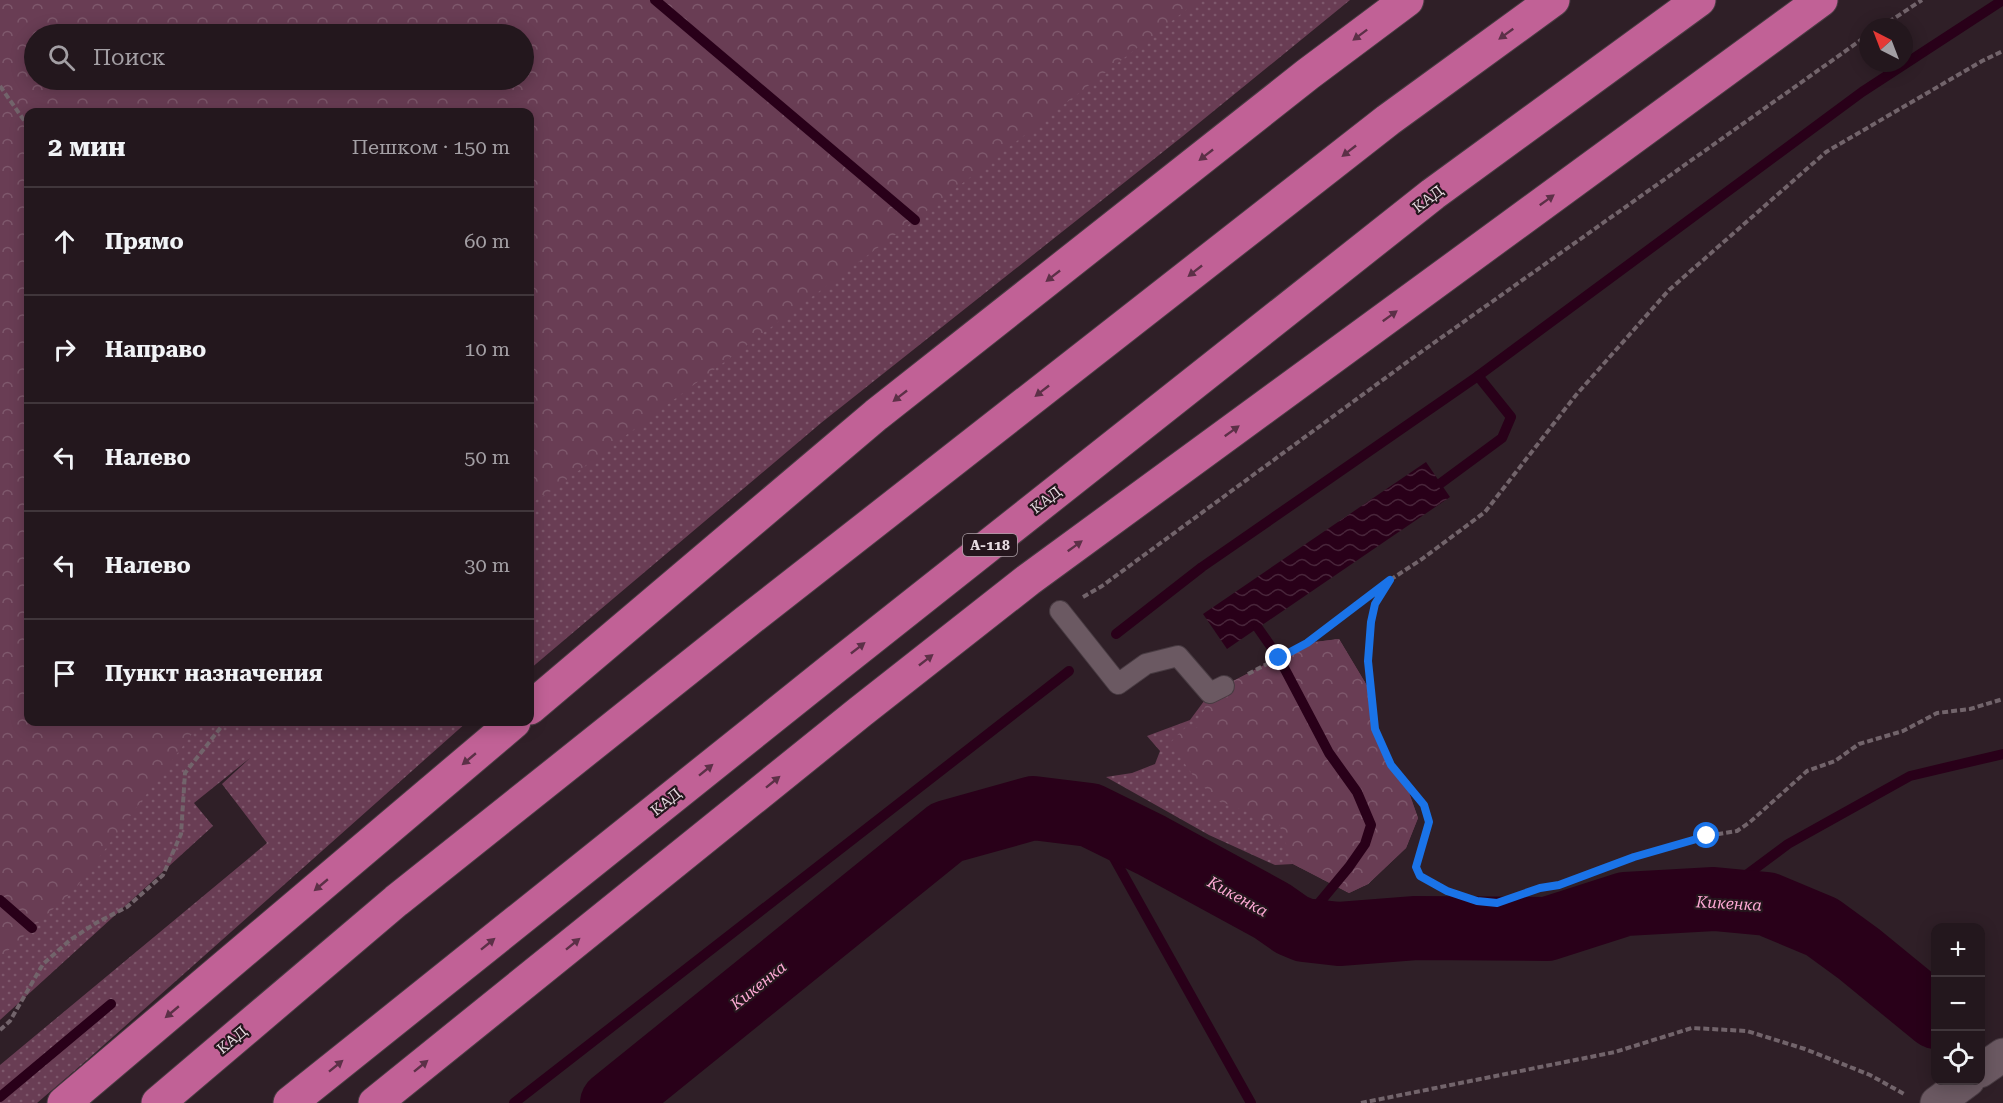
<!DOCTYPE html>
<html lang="ru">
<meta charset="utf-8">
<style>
body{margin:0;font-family:"Roboto Serif",serif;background:#2b2026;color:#f1f3f6}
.controls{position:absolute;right:18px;bottom:18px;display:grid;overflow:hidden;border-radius:12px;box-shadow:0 3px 15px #0003}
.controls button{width:54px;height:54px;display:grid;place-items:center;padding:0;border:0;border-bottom:2px solid #40363b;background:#23171d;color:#f1f3f6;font:30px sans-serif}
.compass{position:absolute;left:1859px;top:18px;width:54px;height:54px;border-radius:50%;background:#23171d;box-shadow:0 3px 15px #0003;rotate:318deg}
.stop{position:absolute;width:18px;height:18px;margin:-14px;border:4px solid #1a73e8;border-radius:50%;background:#fff}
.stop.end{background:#1a73e8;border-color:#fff;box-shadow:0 2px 6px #0008}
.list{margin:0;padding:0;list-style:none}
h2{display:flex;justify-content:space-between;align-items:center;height:78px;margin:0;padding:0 24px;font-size:26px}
h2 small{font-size:20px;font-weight:400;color:#a39fa4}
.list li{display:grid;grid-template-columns:39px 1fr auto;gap:18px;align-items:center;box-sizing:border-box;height:108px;padding:0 24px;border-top:2px solid #40363b}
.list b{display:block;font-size:22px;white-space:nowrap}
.list em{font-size:20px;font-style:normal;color:#a39fa4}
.icon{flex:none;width:33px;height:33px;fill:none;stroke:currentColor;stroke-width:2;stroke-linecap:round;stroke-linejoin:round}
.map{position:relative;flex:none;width:2003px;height:1103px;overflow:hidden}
.search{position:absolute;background:#23171d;box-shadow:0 3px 15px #0003;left:24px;top:24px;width:510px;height:66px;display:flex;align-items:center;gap:15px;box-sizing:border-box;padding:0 21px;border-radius:33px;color:#a39fa4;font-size:22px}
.panel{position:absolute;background:#23171d;box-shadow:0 3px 15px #0003;left:24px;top:108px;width:510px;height:618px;border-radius:12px}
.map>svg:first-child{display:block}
</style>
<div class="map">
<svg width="2003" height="1103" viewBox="0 0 2003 1103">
<defs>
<pattern id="green-dots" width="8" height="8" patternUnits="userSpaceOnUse" patternTransform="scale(1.5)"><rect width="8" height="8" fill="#693d54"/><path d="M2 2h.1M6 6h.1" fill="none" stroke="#7e586c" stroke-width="1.8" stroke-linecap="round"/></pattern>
<pattern id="forest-crowns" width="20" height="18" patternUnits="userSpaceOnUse" patternTransform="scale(1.5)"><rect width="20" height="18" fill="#693d54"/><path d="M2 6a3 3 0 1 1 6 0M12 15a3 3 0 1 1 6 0" fill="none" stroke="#7e586c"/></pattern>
<pattern id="water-waves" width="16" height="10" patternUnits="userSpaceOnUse" patternTransform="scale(1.5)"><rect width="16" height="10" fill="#290019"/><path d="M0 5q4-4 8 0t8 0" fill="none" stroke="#48253a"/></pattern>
</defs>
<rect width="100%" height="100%" fill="#2f1f27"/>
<!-- green -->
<g fill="url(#green-dots)" fill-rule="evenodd">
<path d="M0,0H1350L1183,136L821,423L530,669V112H28V722H467L87,1060L37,1103H0V1065L267,843L222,784L250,758L194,803L213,826L0,1020ZM34,34H524V80H34Z"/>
<path d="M1339,639L1372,694L1375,729L1391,765L1407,787L1418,818L1406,848L1368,884L1349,893L1293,864L1275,865L1209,835L1106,777L1132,773L1155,764L1160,751L1147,736L1190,720L1210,693L1307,643Z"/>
</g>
<!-- forest -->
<g fill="url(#forest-crowns)" fill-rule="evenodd">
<path d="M0,0H1199L915,220L554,489L530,504V112H28V722H201L76,888L0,958ZM34,34H524V80H34Z"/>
<path d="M1339,639L1372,694L1375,729L1391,765L1407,787L1418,818L1406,848L1368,884L1349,893L1293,864L1279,824L1219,801L1197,781L1170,743L1186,727L1197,728L1210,693L1307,643Z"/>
</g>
<!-- water -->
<path fill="url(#water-waves)" d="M1426,462L1450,497L1227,649L1203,614Z"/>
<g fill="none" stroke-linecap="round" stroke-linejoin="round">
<!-- stream -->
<g stroke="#290019" stroke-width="10">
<path d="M655,0L915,220"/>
<path d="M1478,376L1862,92L2003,0"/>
<path d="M1258,628L1279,658L1329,753L1357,792L1371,825L1365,844L1349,867L1315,908L1304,930"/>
<path d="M1116,634L1202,567L1478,376L1511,417L1502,438L1441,483"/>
<path d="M1090,815L1251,1103"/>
<path d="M1714,899L1788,844L1910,776L2003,754"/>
<path d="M0,900L32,928"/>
<path d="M0,1097L111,1004"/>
<path d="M514,1103L1069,671"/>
</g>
<!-- river -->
<path stroke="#290019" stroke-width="64" d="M612,1103L947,832L1033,808L1090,815L1151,845L1272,911L1292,925L1304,930L1339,934L1416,928L1547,929L1625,904L1714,899L1767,904L1822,927L1859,954L1936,1017"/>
<defs>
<path id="service" d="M1060,611L1118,684L1146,664L1178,656L1210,693L1224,686"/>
<g id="minor">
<path d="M1980,1071L2003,1055"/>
<path d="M1937,1103L1968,1080"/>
</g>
<g id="motorway">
<path d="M530,708L876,415L1308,74L1407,0"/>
<path d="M64,1103L514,722"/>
<path d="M158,1103L396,901L746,622L1388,120L1553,0"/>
<path d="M290,1103L835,667L1433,194L1699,0"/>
<path d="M375,1103L860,712L1028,580L1821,0"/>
</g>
</defs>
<!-- service casing -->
<use href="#service" stroke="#483b42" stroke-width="22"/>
<!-- minor casing -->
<use href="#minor" stroke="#483b42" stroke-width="35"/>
<!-- motorway casing -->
<use href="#motorway" stroke="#483b42" stroke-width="35"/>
<!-- path -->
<g stroke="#72646b" stroke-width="4" stroke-dasharray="6 3" stroke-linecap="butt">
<path d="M1881,27L1922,0"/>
<path d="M0,86L28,126"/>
<path d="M1388,583L1375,604L1371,622L1369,661L1375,729L1391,765L1424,805L1429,822L1416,867L1420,876L1447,890L1477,901L1497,903L1540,888L1559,886L1634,857L1707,836L1737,831L1750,822L1807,771L1835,761L1859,744L1903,731L1937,713L1970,709L2003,699"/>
<path d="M1083,597L1102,586L1414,357L1868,35"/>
<path d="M1248,674L1307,643L1390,580L1422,559L1485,512L1576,395L1669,290L1826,152L1982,61L2003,51"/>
<path d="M0,1030L10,1021L43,964L70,940L96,923L127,907L163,875L181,834L185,773L225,722"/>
<path d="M1361,1103L1615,1052L1692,1028L1747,1031L1805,1049L1870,1075L1904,1094"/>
</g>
<!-- service -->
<use href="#service" stroke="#6b5962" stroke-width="20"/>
<!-- minor -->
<use href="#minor" stroke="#6b5962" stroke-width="33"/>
<!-- motorway -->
<use href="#motorway" stroke="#c16196" stroke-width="33"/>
</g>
<!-- one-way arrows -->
<defs><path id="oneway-solid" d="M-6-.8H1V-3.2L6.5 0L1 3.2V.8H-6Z" transform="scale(1.5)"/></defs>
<g fill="#5c3047">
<use href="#oneway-solid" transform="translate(1506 34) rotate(144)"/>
<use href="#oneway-solid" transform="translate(1360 35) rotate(143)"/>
<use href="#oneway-solid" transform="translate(1349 151) rotate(142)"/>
<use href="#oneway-solid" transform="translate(1206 155) rotate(142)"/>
<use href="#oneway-solid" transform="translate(1547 200) rotate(-36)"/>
<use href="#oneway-solid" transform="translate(1195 271) rotate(142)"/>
<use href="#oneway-solid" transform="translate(1053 276) rotate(142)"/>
<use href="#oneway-solid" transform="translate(1390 316) rotate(-36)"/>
<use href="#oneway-solid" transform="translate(1042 391) rotate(142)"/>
<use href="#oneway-solid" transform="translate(900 396) rotate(142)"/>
<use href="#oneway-solid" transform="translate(1232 431) rotate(-36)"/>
<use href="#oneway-solid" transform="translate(1075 546) rotate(-36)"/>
<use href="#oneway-solid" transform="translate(858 648) rotate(-38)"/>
<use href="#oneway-solid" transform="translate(926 660) rotate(-38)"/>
<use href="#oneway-solid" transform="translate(469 759) rotate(140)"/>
<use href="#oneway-solid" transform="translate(706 770) rotate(-39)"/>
<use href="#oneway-solid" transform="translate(773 782) rotate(-39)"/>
<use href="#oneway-solid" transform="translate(321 885) rotate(140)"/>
<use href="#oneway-solid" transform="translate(488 944) rotate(-39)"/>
<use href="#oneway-solid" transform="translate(573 944) rotate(-39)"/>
<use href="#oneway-solid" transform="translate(172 1012) rotate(140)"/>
<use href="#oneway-solid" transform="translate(336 1066) rotate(-39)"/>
<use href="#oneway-solid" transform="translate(421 1066) rotate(-39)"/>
</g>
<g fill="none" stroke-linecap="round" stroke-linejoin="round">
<!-- route -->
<path stroke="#1a73e8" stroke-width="8" d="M1279,658L1307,643L1390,580L1375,604L1371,622L1368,661L1375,729L1391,765L1424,805L1429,822L1416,867L1420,876L1447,891L1477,901L1497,903L1540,888L1559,885L1634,857L1707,836"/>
</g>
<g text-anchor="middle" stroke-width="4.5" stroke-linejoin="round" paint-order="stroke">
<!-- shield labels -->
<rect fill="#25161d" stroke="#aca0a6" stroke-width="1.5" x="963" y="534" width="54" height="22" rx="4.5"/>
<g font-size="14" font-weight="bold" fill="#e6dbe0">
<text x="990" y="550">А-118</text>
</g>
<!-- street labels -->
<g font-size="15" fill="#e6dbe0" stroke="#25161d">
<text transform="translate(1428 199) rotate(-38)" y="5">КАД</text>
<text transform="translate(1046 500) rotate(-38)" y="5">КАД</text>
<text transform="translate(666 802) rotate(-39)" y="5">КАД</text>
<text transform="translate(232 1040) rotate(-40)" y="5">КАД</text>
</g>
<!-- water labels -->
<g font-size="16" font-style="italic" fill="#fda9d4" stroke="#25161d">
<text transform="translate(1238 896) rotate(29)" y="6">Кикенка</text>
<text transform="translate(1729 903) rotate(3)" y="6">Кикенка</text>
<text transform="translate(758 985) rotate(-39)" y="6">Кикенка</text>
</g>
</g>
</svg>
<div class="controls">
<button>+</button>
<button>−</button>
<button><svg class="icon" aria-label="locate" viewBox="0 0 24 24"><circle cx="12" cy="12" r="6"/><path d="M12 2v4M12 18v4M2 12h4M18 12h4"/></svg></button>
</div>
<svg class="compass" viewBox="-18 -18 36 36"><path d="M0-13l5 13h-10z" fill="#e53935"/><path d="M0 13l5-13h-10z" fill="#a39fa4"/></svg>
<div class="stop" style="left:1707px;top:836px"></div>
<div class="stop end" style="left:1279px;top:658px"></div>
<div class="search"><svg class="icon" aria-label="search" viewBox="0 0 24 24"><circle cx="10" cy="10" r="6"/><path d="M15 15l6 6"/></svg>Поиск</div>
<section class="panel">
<h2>2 мин<small>Пешком · 150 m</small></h2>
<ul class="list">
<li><svg class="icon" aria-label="ahead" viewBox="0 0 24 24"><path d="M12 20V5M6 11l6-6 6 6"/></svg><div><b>Прямо</b></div><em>60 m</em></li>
<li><svg class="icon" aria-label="right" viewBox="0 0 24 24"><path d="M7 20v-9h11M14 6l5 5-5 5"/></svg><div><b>Направо</b></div><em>10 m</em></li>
<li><svg class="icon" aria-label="left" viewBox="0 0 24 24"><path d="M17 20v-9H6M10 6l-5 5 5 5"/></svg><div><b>Налево</b></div><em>50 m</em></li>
<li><svg class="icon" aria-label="left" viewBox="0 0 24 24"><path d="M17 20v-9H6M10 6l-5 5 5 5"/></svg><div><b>Налево</b></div><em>30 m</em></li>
<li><svg class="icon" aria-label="arrive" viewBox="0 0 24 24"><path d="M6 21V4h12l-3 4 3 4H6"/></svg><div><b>Пункт назначения</b></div></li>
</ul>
</section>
</div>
